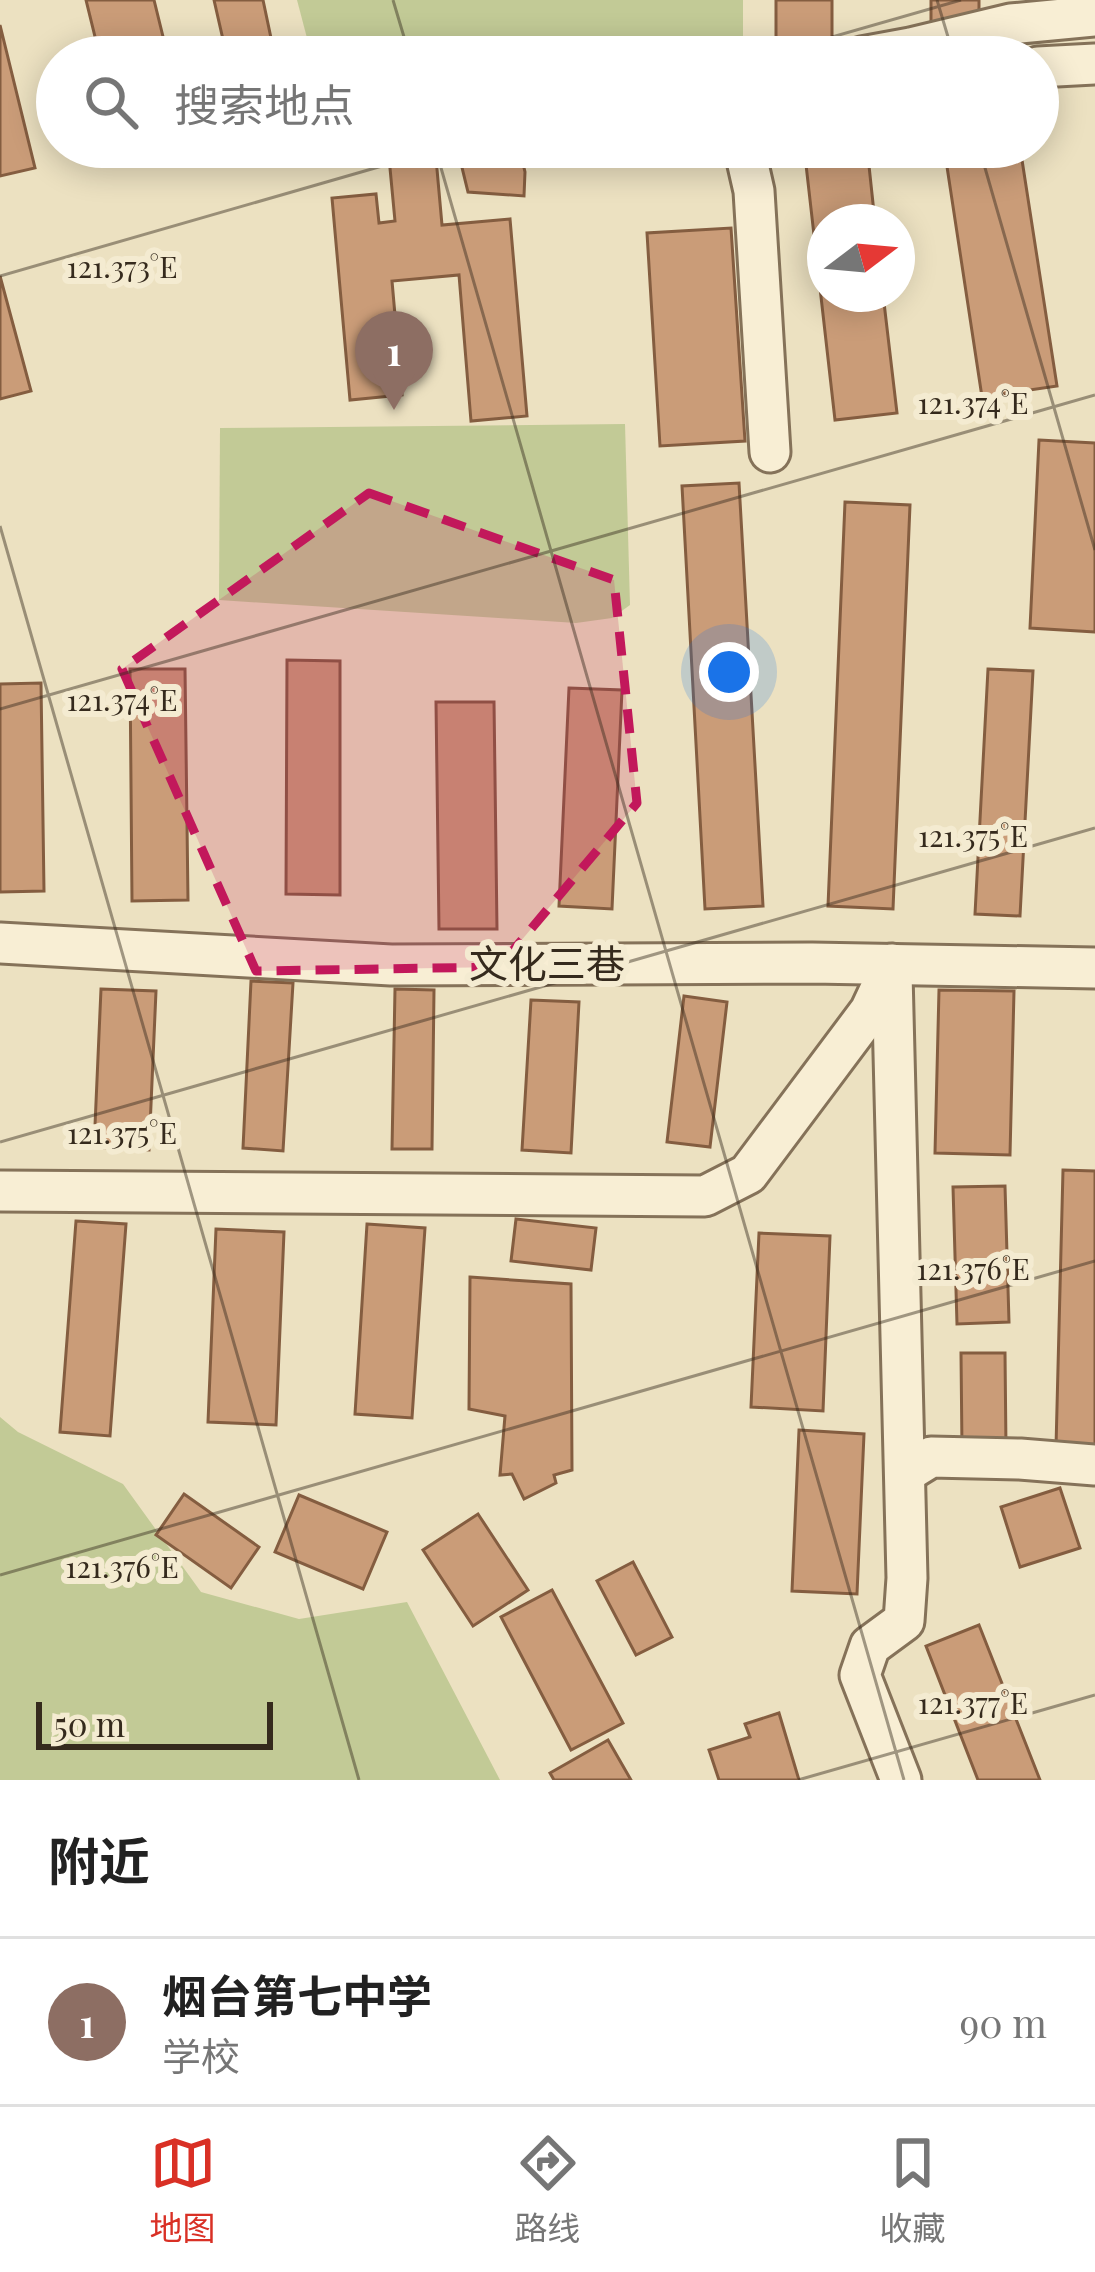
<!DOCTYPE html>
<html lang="zh">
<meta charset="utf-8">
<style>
body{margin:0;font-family:"Playfair Display","Noto Sans SC",serif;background:#f2f2f2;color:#222}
.compass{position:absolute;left:807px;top:204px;width:108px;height:108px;border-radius:50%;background:#fff;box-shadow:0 6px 30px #0003;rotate:74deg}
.scale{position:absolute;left:36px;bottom:30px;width:237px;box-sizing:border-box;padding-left:12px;border:6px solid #352a1d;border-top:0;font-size:33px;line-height:42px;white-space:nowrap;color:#352a1d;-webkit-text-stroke:9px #f4ebd1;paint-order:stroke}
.you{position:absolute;left:729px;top:672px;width:42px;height:42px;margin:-30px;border:9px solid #fff;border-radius:50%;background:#1a73e8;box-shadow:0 0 0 18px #1a73e833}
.badge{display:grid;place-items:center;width:78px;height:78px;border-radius:50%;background:#d93025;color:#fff;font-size:39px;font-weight:700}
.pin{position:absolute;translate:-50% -99px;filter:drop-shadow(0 3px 6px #0008)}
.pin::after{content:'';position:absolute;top:63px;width:42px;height:36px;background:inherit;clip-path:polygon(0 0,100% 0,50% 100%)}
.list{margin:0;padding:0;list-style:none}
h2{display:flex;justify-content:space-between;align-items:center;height:156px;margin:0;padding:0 48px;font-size:51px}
h2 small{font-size:39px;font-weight:400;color:#767676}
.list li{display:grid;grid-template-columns:78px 1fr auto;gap:36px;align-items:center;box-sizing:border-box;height:168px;padding:0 48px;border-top:3px solid #e0e0e0}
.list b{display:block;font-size:45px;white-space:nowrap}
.list p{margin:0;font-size:39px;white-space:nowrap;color:#767676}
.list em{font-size:39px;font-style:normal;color:#767676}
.icon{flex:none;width:66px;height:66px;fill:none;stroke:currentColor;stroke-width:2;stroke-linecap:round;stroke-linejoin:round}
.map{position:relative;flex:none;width:1095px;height:1780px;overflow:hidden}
.search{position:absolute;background:#fff;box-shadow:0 6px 30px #0003;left:36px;right:36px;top:36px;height:132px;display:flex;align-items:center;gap:30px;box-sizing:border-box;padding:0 42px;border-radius:66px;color:#767676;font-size:45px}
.sheet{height:324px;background:#fff}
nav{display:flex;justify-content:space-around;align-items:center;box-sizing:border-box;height:168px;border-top:3px solid #e0e0e0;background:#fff;font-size:33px;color:#767676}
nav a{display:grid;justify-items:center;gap:6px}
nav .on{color:#d93025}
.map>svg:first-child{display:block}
</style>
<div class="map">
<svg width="1095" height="1780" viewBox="0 0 1095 1780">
<rect width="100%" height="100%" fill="#ece1c1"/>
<!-- green -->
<g fill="#c2ca96">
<path d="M297,0H743V46L679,57H312Z"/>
<path d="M625,424L630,605L612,618L576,623L219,600L220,428Z"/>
<path d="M0,1417L18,1432L123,1484L201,1592L299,1619L407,1602L500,1780H0Z"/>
</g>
<!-- building -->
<g fill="#ca9c78" stroke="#845d40" stroke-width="3">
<path d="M86,0H154L168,57H100Z"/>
<path d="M214,0H263L275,57H227Z"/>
<rect x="776" y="0" width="56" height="48"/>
<rect x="931" y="0" width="48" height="25"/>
<path d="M0,25L35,168L0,176Z"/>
<path d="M388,147H435L442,225L510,219L527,416L471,421L459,275L392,281L402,395L350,400L332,198L376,194L379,223L395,221Z"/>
<path d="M457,147H519L525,172L524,196L468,192Z"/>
<path d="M804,147H867L875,222H825V294H883L897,413L835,420Z"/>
<path d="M944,147H1020L1057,386L982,397Z"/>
<path d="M731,228L745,441L660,446L647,233Z"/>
<path d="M0,276L31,391L0,399Z"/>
<path d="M1039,440L1095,443V632L1030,628Z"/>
<path d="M739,483L763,906L705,909L682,486Z"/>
<path d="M845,502L910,505L893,909L828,906Z"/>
<path d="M287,660L340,661V895L286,894Z"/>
<path d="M130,669H185L188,900L132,901Z"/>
<path d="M988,669L1033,671L1020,916L975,914Z"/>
<path d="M41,683L44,891L0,892V684Z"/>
<path d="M569,688L622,690L612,909L559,906Z"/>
<path d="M436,702H494L497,929H439Z"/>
<path d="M251,981L293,983L283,1151L243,1148Z"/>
<path d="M101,989L156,991L149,1150L94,1148Z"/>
<path d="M395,989L434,990L432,1149H392Z"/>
<path d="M939,990L1014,991L1010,1155L935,1153Z"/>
<path d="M684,996L727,1002L710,1147L667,1142Z"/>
<path d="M531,1000L579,1002L571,1153L522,1150Z"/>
<path d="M1063,1170L1095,1171V1448L1056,1447Z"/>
<path d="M1005,1186L1009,1322L957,1324L953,1187Z"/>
<path d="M516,1219L596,1228L591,1270L511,1261Z"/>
<path d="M76,1221L126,1224L110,1436L60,1432Z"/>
<path d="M367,1224L425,1228L412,1418L355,1414Z"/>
<path d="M216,1229L284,1232L276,1425L208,1422Z"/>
<path d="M759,1233L830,1236L823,1411L751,1407Z"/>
<path d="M470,1277L571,1284L572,1470L554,1475L556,1483L524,1499L512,1474L500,1475L505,1416L469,1409Z"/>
<path d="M961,1353H1005L1006,1449H962Z"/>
<path d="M799,1430L864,1434L857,1594L792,1591Z"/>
<path d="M1060,1488L1080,1548L1020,1567L1001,1507Z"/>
<path d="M184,1494L259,1547L231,1588L156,1535Z"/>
<path d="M299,1495L387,1532L363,1589L275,1552Z"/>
<path d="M478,1514L528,1590L473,1626L423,1550Z"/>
<path d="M633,1562L672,1637L636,1655L597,1581Z"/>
<path d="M552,1590L623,1723L571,1750L501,1617Z"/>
<path d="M979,1625L1040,1780H978L926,1646Z"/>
<path d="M779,1713L799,1780H719L709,1750L750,1737L745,1724Z"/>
<path d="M608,1740L631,1780H554L550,1773Z"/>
</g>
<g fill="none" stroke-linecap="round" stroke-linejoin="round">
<defs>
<g id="minor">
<path d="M862,57L911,48L1011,24L1095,16"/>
<path d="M1038,67L1095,64"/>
<path d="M744,147L754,191L770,452"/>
<path d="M0,943L391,965L812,963L1095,968"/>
<path d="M892,973L907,1578L904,1621L870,1646L860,1675L901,1780"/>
<path d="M0,1191L705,1196L748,1174L870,1011L892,964"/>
<path d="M905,1473L931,1457L1020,1459L1095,1465"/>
</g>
</defs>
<!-- minor casing -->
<use href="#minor" stroke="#857259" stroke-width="45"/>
<!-- minor -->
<use href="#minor" stroke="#f8eed4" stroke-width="39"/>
</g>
<!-- marked area -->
<path fill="#c2185b" fill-opacity="0.2" stroke="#c2185b" stroke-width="9" stroke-dasharray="24 15" stroke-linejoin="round" d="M369,493L614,580L637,803L499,967L256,971L122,669Z"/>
<!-- ticks -->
<path fill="none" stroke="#352a1d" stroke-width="3" stroke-opacity="0.45" d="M393,0L410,57M937,0L954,57M762,57L961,0M435,147L904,1780M979,147L1095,550M0,276L448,147M0,526L359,1780M0,709L1095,395M0,1142L1095,828M0,1575L1095,1261M798,1780L1095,1695"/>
<g text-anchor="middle" stroke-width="12" stroke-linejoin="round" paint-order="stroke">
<!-- street labels -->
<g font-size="39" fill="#352a1d" stroke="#f4ebd1">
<text x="547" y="978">文化三巷</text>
</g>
</g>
<g font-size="30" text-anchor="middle" fill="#352a1d" stroke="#f4ebd1" stroke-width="12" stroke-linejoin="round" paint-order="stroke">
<text x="122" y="278">121.373°E</text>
<text x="973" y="414">121.374°E</text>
<text x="122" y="711">121.374°E</text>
<text x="973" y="847">121.375°E</text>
<text x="122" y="1144">121.375°E</text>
<text x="973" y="1280">121.376°E</text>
<text x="122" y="1578">121.376°E</text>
<text x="973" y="1714">121.377°E</text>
</g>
</svg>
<svg class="compass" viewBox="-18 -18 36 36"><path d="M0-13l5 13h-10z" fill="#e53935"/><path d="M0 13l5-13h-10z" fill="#767676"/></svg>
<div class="scale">50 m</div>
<div class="you"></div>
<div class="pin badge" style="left:394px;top:410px;background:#8d6e63">1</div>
<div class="search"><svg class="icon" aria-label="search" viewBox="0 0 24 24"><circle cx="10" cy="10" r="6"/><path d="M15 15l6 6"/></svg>搜索地点</div>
</div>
<section class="sheet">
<h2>附近<small></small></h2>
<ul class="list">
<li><span class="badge" style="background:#8d6e63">1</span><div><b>烟台第七中学</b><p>学校</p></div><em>90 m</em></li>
</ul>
</section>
<nav>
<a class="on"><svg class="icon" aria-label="map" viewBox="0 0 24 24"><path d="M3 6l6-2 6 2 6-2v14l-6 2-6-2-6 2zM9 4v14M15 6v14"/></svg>地图</a>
<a><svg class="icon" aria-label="directions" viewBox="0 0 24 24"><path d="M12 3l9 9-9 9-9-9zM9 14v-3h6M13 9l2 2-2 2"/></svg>路线</a>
<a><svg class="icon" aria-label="saved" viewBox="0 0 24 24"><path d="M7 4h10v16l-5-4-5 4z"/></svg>收藏</a>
</nav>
